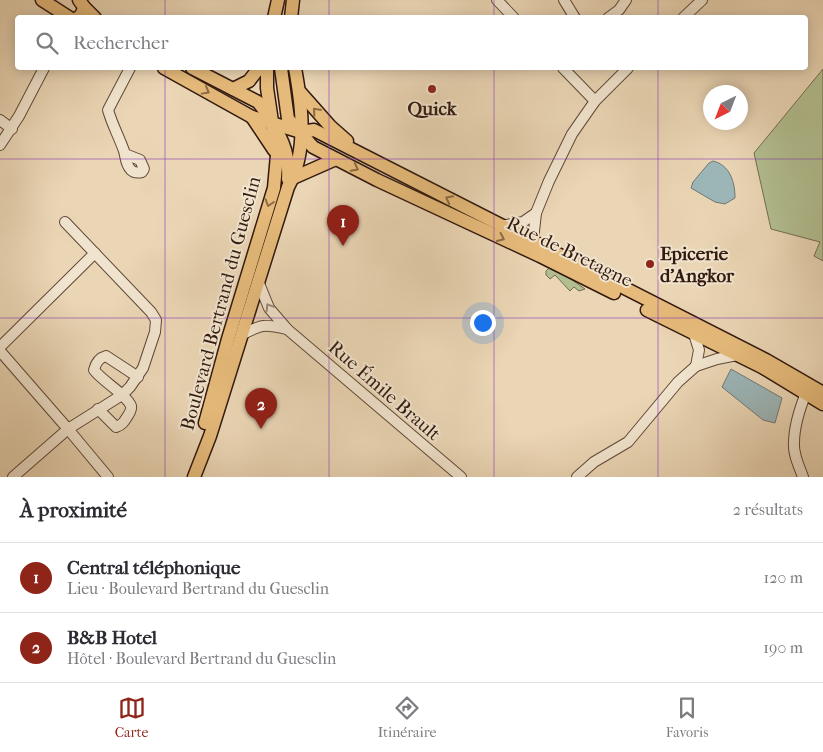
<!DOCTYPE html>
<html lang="fr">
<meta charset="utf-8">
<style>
body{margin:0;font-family:"IM FELL French Canon",serif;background:#f2f2f3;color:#2b2b33}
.compass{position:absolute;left:703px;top:85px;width:45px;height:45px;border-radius:50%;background:#fff;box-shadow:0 2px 12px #0003;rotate:222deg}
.you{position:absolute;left:482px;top:322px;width:18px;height:18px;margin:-12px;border:4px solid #fff;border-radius:50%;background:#1a73e8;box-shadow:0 0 0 8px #1a73e833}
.badge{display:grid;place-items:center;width:32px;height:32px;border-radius:50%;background:#8f2418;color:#fff;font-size:16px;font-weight:700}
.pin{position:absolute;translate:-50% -41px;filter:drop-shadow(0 1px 2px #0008)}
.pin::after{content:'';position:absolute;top:26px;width:18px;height:15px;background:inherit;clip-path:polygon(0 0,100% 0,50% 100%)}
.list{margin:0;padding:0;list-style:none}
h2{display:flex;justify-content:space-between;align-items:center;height:65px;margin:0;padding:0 20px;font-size:21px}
h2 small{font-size:16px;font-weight:400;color:#7c7c81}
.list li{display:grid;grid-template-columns:32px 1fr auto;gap:15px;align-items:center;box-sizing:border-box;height:70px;padding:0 20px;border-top:1px solid #e1e1e2}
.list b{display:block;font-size:19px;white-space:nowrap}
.list p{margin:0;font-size:16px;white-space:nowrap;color:#7c7c81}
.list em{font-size:16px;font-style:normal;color:#7c7c81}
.icon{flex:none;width:28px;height:28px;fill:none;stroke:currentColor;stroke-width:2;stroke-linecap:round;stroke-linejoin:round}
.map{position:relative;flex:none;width:823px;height:477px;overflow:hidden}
.search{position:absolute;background:#fff;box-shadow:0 2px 12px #0003;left:15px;right:15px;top:15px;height:55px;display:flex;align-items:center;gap:12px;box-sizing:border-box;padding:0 18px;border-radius:5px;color:#7c7c81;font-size:19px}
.sheet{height:205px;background:#fff}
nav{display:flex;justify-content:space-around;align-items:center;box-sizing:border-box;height:70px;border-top:1px solid #e1e1e2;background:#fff;font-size:14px;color:#7c7c81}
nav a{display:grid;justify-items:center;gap:2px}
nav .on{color:#8f2418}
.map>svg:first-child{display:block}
</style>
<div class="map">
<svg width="823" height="477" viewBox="0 0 823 477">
<rect width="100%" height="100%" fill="#ead5b4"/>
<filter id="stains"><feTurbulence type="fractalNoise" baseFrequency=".004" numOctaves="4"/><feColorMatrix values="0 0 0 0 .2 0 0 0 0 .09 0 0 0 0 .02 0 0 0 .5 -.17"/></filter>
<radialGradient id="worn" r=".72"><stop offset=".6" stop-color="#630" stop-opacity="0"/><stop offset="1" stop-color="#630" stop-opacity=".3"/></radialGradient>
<!-- green -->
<g fill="#b2be90" stroke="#726c50">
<path d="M823,69V261L814,256L820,242L771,229L754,153Z"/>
<path d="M549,268L568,277L585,289L579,291L574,287L570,291L555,275L550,279L546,275V271Z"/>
</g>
<!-- water -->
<g fill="#9cb6b8" stroke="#727875">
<path d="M713,161C730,165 735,182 735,198L725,204L715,202L691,188L693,182L709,163Z"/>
<path d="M731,369L782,398L775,423L763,420L722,387Z"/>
</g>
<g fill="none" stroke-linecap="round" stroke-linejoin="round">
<defs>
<g id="minor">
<path d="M497,0L514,18"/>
<path d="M564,0L575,18"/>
<path d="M608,18L619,10L626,0"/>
<path d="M683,18L702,0"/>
<path d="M563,68L595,101"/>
<path d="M0,120L12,129"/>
<path d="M0,145L19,116L44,68"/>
<path d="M125,154L140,160L144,169L142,172C137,173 134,173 131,170C125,164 126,157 124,151C119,137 112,124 108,110L130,68"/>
<path d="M501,226L523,222L536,213"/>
<path d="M534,242V231L536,213L549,181L572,134L595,101L628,68"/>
<path d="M258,281L269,308L287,329L461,477"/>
<path d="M694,334L699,350L696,366"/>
<path d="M241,335C262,324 264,324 287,329"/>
<path d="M0,347L95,253"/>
<path d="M0,351L68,429L108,477"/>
<path d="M98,409L116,427C122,425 124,422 127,417C129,414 132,410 131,406C127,395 102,381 94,370C96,362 99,358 106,356L138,377"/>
<path d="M13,477L68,429L122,395L130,387L143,368L155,332L156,320L151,312L65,222"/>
<path d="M577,477L594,462L628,442L678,382L696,366L717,359L737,355"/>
<path d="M803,477C799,466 793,454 794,443C794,427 800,408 806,393"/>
</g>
<g id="major">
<path d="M42,0L70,18"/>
<path d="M84,7L95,18"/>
<path d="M77,18C82,16 83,12 84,7L79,0"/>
<path d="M274,18L278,0"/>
<path d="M291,18L293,0"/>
<path d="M164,68L252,117L301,132L314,130L318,132L766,360L823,393"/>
<path d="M192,68L258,102L262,107C278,132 290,148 288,179"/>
<path d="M281,68L288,119L313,147L377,180L540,256L614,293"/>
<path d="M233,89L249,81L259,68"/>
<path d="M299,91L330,126L347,141"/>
<path d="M252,117L274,150"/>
<path d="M293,178L336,159"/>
<path d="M647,310L762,367L823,404"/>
<path d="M205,423L228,339L274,188L277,155L267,88V68"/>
<path d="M194,477L210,436L288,187C308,151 302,106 295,68"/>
</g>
</defs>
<!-- minor casing -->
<use href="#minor" stroke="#604939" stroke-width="12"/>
<!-- major casing -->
<use href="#major" stroke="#321a10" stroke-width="15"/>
<!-- minor -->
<use href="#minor" stroke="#f1e4ce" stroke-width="10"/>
<!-- major -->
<use href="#major" stroke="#e5ba7a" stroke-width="12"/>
</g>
<!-- one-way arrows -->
<defs><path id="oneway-chevron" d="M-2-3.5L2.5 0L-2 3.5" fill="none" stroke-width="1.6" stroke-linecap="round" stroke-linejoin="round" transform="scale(1.25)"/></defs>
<g stroke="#8c6a45">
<use href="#oneway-chevron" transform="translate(206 91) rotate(29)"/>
<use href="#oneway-chevron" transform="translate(316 111) rotate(-131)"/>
<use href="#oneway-chevron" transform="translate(355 168) rotate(27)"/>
<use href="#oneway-chevron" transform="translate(449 199) rotate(-153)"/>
<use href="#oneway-chevron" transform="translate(269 203) rotate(108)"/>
<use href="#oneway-chevron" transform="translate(501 238) rotate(25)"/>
</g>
<use stroke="#9b8978" href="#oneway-chevron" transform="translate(269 307) rotate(-121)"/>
<!-- grid -->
<path fill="none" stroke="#7b2cbf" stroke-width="1" stroke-opacity="0.55" d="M165,0V18M329,0V18M494,0V18M658,0V18M165,68V477M329,68V477M494,68V477M658,68V477M0,159H823M0,318H823"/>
<!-- markers -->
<g fill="#8f2418" stroke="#f1e4ce" stroke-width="2">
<circle cx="432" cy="89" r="5"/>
<circle cx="650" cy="264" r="5"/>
</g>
<g text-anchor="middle" stroke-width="4" stroke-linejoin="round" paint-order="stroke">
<!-- poi labels -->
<g font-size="19" font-weight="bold" fill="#321a10" stroke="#f1e4ce">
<text x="432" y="115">Quick</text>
<text x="660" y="260" text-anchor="start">Epicerie<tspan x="660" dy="22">d'Angkor</tspan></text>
</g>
<!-- street labels -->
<g font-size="19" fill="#321a10" stroke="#f1e4ce">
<text transform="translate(570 251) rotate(26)" y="7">Rue de Bretagne</text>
<text transform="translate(220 303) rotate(-75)" y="7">Boulevard Bertrand du Guesclin</text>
<text transform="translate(385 390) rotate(41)" y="7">Rue Émile Brault</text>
</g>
</g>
<rect width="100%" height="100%" filter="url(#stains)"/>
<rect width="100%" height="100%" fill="url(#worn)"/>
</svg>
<svg class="compass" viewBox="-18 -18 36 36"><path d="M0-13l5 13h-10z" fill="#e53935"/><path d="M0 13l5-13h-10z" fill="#7c7c81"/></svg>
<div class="you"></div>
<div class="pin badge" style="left:343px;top:246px">1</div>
<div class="pin badge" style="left:261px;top:429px">2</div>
<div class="search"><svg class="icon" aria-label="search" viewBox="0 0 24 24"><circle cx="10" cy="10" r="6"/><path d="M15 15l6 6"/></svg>Rechercher</div>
</div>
<section class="sheet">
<h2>À proximité<small>2 résultats</small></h2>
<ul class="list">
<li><span class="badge">1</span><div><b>Central téléphonique</b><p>Lieu · Boulevard Bertrand du Guesclin</p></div><em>120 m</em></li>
<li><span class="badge">2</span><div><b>B&amp;B Hotel</b><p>Hôtel · Boulevard Bertrand du Guesclin</p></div><em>190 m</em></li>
</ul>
</section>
<nav>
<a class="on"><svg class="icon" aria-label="map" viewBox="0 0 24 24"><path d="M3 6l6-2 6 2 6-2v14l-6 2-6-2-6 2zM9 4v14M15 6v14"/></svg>Carte</a>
<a><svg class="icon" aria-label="directions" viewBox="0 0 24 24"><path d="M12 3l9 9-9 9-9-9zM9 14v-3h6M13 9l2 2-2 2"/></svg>Itinéraire</a>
<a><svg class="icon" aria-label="saved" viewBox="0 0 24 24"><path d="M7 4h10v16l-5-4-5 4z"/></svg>Favoris</a>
</nav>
